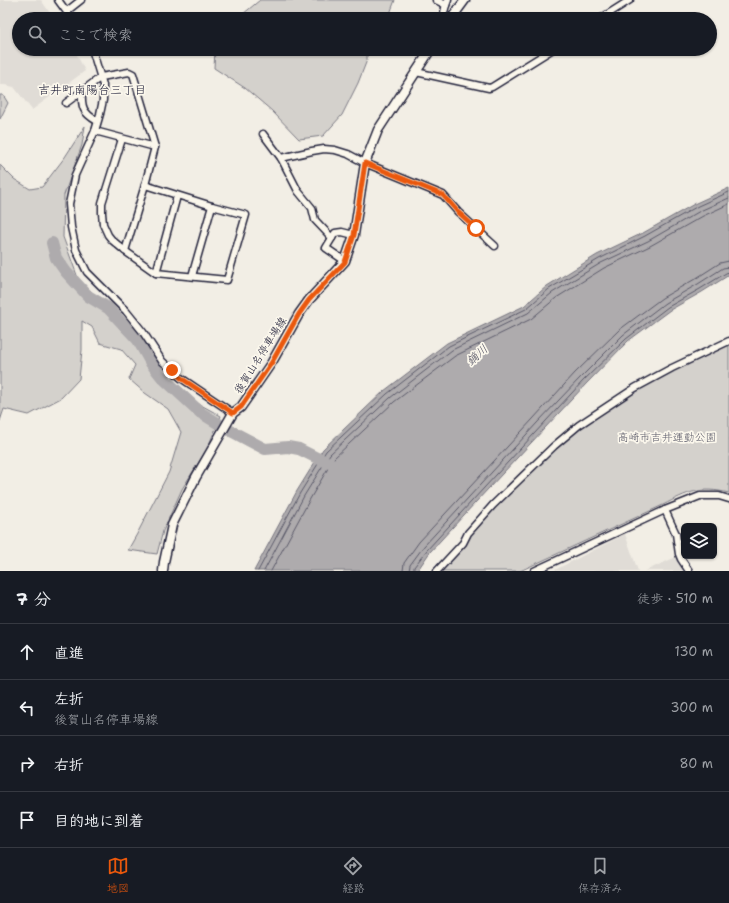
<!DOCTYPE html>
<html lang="ja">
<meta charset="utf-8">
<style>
body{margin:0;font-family:"Shantell Sans","Klee One",sans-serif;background:#242831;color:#f1f3f6}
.controls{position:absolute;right:12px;bottom:12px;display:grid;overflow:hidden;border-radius:6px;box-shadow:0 1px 3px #0004}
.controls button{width:36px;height:36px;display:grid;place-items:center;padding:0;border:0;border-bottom:1px solid #363941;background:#171b24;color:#f1f3f6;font:20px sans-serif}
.stop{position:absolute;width:12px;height:12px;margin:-9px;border:3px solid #ea580c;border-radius:50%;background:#fff}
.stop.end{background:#ea580c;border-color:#fff;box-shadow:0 1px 4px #0008}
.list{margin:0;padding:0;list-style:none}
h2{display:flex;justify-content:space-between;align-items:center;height:52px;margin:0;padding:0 16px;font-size:17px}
h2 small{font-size:13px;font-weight:400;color:#9ea1a6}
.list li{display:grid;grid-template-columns:26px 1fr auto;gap:12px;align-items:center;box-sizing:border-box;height:56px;padding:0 16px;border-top:1px solid #363941}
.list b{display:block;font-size:15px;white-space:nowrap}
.list p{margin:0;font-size:13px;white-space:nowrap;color:#9ea1a6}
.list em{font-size:13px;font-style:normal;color:#9ea1a6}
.icon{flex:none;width:22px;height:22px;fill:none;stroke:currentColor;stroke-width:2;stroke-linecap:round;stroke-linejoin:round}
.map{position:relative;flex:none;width:729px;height:571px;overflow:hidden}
.search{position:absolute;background:#171b24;box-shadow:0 1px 3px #0004;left:12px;right:12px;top:12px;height:44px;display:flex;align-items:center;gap:10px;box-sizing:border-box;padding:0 14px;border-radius:22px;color:#9ea1a6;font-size:15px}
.sheet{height:276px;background:#171b24}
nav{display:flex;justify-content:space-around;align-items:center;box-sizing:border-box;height:56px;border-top:1px solid #363941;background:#171b24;font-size:11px;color:#9ea1a6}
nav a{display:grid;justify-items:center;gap:2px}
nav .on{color:#ea580c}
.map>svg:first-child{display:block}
</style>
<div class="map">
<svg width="729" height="571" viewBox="0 0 729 571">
<rect width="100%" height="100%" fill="#f2eee5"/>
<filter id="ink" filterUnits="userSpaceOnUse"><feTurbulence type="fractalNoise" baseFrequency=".025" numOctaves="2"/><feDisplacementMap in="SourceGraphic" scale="8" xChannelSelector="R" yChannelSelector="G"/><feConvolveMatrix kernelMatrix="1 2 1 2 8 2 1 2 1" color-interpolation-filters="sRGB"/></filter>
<g filter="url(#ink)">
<!-- built -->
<g fill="#e0dcd6">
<path d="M0,0H41L54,19H19V49H74L85,71L32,110L14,87L5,85H0Z"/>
<path d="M625,534L638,571H553Z"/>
<path d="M676,557L685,571H645Z"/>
</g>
<!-- green -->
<g fill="#d4d1cc" stroke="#7b7a84">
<path d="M260,0H395L388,19H234L243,14Z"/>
<path d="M215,49H367V60L358,83L342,115L323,136L299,139L272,111L245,88L214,68Z"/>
<path d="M0,95H3L8,103L0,119Z"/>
<path d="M85,126L82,145L64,195L63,237L78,278L101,301L121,330L190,399L221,416L207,449L182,489L163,531L157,554L128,550L137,534L169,472L181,432L168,409L145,393L129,379L135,365L121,349L100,343L92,327L82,321V350L79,379L61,398L29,415L4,409L0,421V165L14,179L30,189L42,187L65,157Z"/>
<path d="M729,338V493C700,486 688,492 663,505L520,571H435L461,542L578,423L604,405L634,386Z"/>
</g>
<!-- water -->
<path fill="#aeabad" stroke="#76747f" d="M729,188V275L702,292L670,310L628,341L586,384L475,503L430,552L417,571H254L297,491L323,449L384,391L447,343L524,306L547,286L597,255L643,233L696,203Z"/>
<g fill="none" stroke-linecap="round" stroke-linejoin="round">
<!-- shore -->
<g stroke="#5a5969" stroke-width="1">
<path d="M258,571L300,493L326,451L387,394L449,346L526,309L549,289L599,259L645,236L698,206L729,192"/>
<path d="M264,571L304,496L330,454L390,398L452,350L528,313L552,293L601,263L648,241L700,211L729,198"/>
<path d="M271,571L310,499L334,458L394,402L455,356L531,319L556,298L604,268L650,246L703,216L729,204"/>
<path d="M403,571L404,563L419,542L533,419L575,373L619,330L662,298L695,279L720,263L729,261"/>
<path d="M409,571L410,565L424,546L537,423L580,378L623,335L665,303L698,284L723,268L729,267"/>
<path d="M414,571V567L427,550L472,501L583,381L626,339L668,307L700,289L726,273L729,272"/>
</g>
<!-- river -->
<g stroke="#aeabad" stroke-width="12">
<path d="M52,243L56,258L66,272L88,296L108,308L138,340L151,363L162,377L201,413L219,424"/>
<path d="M231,431L265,449L288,447L299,449L317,458L332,464"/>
</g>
<defs>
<g id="minor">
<path d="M58,0L72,19"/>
<path d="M436,0L446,5"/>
<path d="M67,11L81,0"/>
<path d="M445,19C442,13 446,6 448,0"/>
<path d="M600,19L630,0"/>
<path d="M92,49L103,85V100L100,114L95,131L75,175L69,204L71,227L76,250L87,272L126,311L143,332L162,361L181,378L233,413"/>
<path d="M416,72L489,88L492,87L553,49"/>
<path d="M82,91C81,107 83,113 97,121"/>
<path d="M66,103L101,77L129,72L133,74L155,147L145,185L125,251"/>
<path d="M95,131L155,147"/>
<path d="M263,134L281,158L298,191L312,208L315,220L332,238"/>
<path d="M122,139L102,203V213L103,224L108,235L112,240L125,251L156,273L227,280L246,215L212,206L145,185"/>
<path d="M281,158L312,151L324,149L335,150L348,154L365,163L443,195L458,212L495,246"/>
<path d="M345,261L326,248L335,233L342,232L354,235"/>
<path d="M156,273L177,196"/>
<path d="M192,276L212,206"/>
<path d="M665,510L676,534L679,554L681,559L689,571"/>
<path d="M437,571L463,543L468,533L493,505L554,446L579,425L635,388L672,368L729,341"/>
<path d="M534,571L665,510L700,496H719L729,499"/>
</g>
<g id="major">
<path d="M451,19L465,0"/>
<path d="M163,571L164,562L172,525L196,477L233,413L241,407L272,362L299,314L309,300L345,261L354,235L365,163L378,130L431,49"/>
</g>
</defs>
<!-- minor casing -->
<use href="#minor" stroke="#22223b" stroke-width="9"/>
<!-- major casing -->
<use href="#major" stroke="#22223b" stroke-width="11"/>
<!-- minor -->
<use href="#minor" stroke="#fbf7ec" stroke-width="6"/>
<!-- major -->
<use href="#major" stroke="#fbf7ec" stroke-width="8"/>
</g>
</g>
<g fill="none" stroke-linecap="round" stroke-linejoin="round" filter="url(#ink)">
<!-- route -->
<path stroke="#ea580c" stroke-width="5" d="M172,370L181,378L233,413L241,407L272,362L299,314L309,300L345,262L354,235L365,163L443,195L458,212L476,228"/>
</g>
<g text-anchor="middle" stroke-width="3.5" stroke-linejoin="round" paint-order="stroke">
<!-- street labels -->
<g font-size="11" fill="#22223b" stroke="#fbf7ec">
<text transform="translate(260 355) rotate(-58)" y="4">後賀山名停車場線</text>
</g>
<!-- park labels -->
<g font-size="11" fill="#575766" stroke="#fbf7ec">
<text x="667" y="441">高崎市吉井運動公園</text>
</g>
<!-- neighbourhood labels -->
<g font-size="12" fill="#22223b" stroke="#fbf7ec">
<text x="92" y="94">吉井町南陽台三丁目</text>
</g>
<!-- water labels -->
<g font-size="12" font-style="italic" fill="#535263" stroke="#fbf7ec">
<text transform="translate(477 355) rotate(-42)" y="4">鏑川</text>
</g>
</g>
</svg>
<div class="controls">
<button><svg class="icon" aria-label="layers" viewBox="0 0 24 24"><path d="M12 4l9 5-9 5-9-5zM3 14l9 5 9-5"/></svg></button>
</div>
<div class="stop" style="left:476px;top:228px"></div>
<div class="stop end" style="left:172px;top:370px"></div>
<div class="search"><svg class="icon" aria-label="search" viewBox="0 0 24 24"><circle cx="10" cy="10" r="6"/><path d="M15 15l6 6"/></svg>ここで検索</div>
</div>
<section class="sheet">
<h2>7 分<small>徒歩 · 510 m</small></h2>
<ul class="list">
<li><svg class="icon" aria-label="ahead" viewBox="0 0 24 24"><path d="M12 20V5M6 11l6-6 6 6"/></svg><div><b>直進</b></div><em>130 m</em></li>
<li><svg class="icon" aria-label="left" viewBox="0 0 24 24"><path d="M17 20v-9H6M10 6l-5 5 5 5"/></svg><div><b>左折</b><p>後賀山名停車場線</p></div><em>300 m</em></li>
<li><svg class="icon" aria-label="right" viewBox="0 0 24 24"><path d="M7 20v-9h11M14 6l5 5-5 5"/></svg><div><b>右折</b></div><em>80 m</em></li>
<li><svg class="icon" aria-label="arrive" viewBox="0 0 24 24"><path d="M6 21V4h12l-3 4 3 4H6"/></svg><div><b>目的地に到着</b></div></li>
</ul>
</section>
<nav>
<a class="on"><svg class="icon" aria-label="map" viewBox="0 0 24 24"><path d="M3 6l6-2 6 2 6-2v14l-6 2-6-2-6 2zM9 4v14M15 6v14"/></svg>地図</a>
<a><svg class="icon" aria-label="directions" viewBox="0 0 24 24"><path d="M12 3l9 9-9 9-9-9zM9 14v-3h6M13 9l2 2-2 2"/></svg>経路</a>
<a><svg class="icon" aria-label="saved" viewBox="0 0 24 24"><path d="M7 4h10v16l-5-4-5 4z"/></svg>保存済み</a>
</nav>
